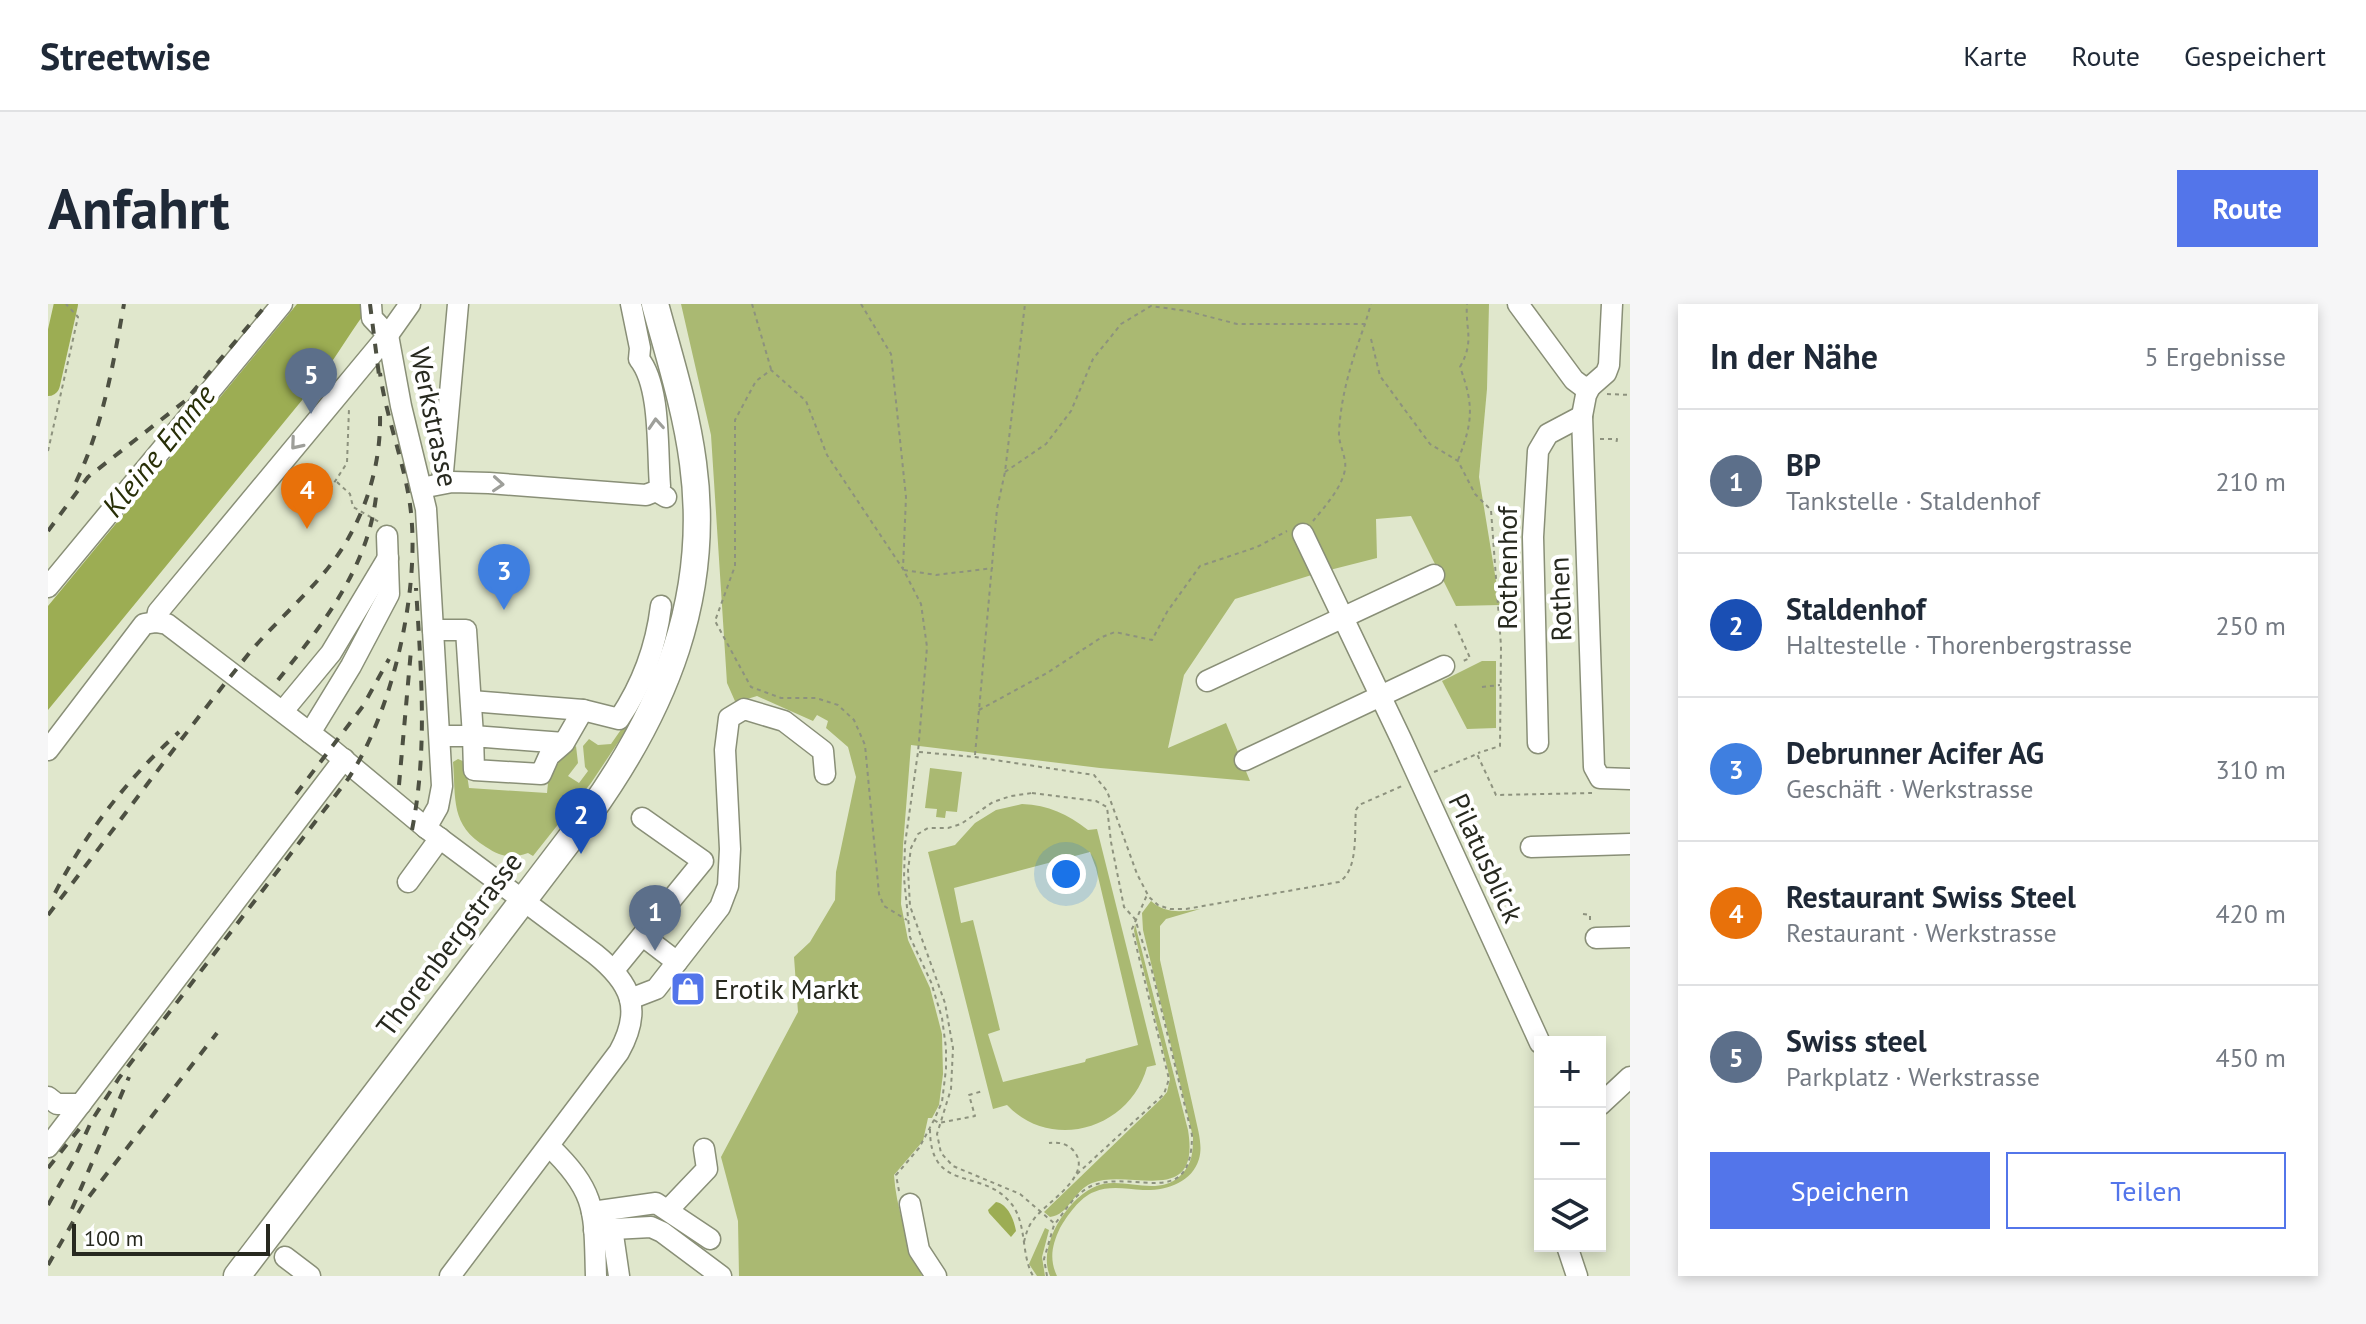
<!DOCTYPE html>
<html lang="de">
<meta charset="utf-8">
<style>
body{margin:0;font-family:"PT Sans",sans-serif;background:#f6f6f7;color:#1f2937}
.controls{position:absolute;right:24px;bottom:24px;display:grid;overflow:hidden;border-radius:0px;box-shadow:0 4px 12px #0003}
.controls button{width:72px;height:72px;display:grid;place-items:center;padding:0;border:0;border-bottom:2px solid #e0e1e3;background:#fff;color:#1f2937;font:40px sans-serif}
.scale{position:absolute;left:24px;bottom:20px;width:198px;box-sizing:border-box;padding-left:8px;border:4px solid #27291f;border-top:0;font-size:22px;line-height:28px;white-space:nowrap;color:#27291f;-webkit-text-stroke:6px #fff;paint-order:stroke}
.you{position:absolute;left:1018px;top:570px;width:28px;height:28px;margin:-20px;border:6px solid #fff;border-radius:50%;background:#1a73e8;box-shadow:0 0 0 12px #1a73e833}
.badge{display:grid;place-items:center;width:52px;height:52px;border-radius:50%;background:#5375ea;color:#fff;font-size:26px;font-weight:700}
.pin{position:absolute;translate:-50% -66px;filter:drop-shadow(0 2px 4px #0008)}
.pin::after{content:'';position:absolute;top:42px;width:28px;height:24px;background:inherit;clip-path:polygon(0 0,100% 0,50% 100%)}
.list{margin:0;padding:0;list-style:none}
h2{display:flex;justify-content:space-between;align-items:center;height:104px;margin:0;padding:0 32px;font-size:34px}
h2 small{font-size:26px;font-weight:400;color:#747a83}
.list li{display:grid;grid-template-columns:52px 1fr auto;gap:24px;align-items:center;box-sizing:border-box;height:144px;padding:0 32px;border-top:2px solid #e0e1e3}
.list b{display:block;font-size:30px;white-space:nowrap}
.list p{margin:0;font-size:26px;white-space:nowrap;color:#747a83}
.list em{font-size:26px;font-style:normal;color:#747a83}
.actions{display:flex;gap:16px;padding:24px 32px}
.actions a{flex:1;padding:18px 0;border:2px solid #5375ea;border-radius:0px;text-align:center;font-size:28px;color:#5375ea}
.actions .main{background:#5375ea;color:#fff}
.icon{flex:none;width:44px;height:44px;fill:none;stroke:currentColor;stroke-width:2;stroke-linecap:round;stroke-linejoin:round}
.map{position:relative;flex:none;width:1582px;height:972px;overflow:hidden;border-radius:0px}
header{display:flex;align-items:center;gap:48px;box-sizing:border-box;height:112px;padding:0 40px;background:#fff;border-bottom:2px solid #e0e1e3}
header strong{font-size:38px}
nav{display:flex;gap:44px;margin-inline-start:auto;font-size:28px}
.intro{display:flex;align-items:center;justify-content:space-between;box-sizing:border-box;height:192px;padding:0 48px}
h1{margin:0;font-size:56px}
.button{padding:20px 36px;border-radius:0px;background:#5375ea;color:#fff;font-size:28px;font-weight:700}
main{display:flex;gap:48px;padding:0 48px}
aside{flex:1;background:#fff;border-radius:0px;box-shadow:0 4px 12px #0003}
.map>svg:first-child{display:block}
</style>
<header>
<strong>Streetwise</strong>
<nav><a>Karte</a><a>Route</a><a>Gespeichert</a></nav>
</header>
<div class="intro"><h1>Anfahrt</h1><a class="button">Route</a></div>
<main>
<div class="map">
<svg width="1582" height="972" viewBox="0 0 1582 972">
<rect width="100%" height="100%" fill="#e0e7cc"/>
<!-- green -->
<g fill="#aab972" fill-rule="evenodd">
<path d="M633,0H1441L1439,85L1431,173L1452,301L1408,302L1363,212L1328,215L1329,254L1270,269L1187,295L1136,371L1120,444L1178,419L1202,477L1052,464L863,441L855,542L853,600L860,636L882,684L894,730L895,770L891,801L884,814H880L875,837L846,871C848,904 861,941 874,972H691L690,917L673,853L750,708L746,653L762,638L787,596L788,568L808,473L800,443L778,424L780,417L769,411L765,417L709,392L696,396L690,404L679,379L663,131Z"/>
<path d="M1434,357H1448V424L1419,425L1394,377Z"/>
<path d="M586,407L585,416L543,479L485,552L480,549C463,555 453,553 438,543C402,521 408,495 405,458L410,455L417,458L421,484L499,489L502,459L528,442L530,459L520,472L531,479L540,467L537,463L535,442L541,435L550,441L563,440Z"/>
<path d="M882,464L914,468L909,508L898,507L897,514L888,513L889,505L877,504Z"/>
<path d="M974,500C1001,501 1019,510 1040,526L1049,525L1108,761L1099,763C1082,825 1004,848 959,801L945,805L880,548L907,541L927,519L948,506ZM1042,548L1048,564L1090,741L1038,755L1037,758L955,778L940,730L952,726L925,616L913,619L906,584Z"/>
<path d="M1103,597C1118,610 1133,608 1152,605L1118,615L1112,622V656L1147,812C1150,826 1155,842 1151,855C1144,879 1117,887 1095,886C1078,885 1062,881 1046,888C1032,893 1019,912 1012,924C1004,941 1001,955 1009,972H1002C988,941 1023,887 1055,880C1081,875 1110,892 1132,872C1144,861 1145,849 1145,833L1095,626L1094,609Z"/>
<path d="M1087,620L1140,826C1153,905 1082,864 1044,879C1026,886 1021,911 1002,913L996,908L1114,794L1119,788L1122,775L1086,627Z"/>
<path d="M997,924L1001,926L994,953L997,972H989L981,960Z"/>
</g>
<!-- water -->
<g fill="#9cad53">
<path d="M249,0H324C305,23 291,49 273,73L0,406V302Z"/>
<path d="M948,898C960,900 966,916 968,927L963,933L941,909L940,906Z"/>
</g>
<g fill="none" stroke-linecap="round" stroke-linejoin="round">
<!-- river -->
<path stroke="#9cad53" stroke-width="24" d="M0,80L18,0"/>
<defs>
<g id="minor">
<path d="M323,0L324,14L340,31"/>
<path d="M583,0L592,44L591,55C613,82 609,146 612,182L608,187"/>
<path d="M1470,0L1526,76L1534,82L1542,83L1558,69L1561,61L1564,0"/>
<path d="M340,31L353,102L378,205L394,482L390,503L378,524"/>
<path d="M1542,83L1538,91L1534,112L1546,463L1552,474L1582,475"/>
<path d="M394,179L410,0"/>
<path d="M373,184L404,178L441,179L598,191L608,187L618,193"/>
<path d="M1255,230L1353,435L1492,739"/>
<path d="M0,283L234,0"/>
<path d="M108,318L110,308L340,31L362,0"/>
<path d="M385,326H418L425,432H392"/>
<path d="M1159,377L1386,271"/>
<path d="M423,397L535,406L516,439L501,452L493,470L426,466L425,432L516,439"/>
<path d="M535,406L571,415C594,381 608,343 613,302"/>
<path d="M235,407L283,349L340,254"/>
<path d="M262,429L303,362L341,290L339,232"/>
<path d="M1490,439L1485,233L1490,147L1500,130L1534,112"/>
<path d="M0,446L96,320L108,318L119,320L283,445L378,524L547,650C583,679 595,705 571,748L402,972"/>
<path d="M1197,456L1396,362"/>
<path d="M1483,543L1582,540"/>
<path d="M360,578L392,534"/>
<path d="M595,632L629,658"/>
<path d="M1548,634L1582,633"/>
<path d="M566,666L655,557L594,514"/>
<path d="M582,695L608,685L672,603L680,582L682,545L677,446L681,414L696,405L736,417L775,447L777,470"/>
<path d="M0,793L9,800H33"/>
<path d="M1552,801L1582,773"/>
<path d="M501,842C550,889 546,908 548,972"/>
<path d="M0,843L296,455"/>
<path d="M862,900L871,946L888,972"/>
<path d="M620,906L659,865L656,845"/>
<path d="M544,908L608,899L662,935"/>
<path d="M564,924L571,972"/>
<path d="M546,926L603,923L614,928L673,972"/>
<path d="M1519,942L1529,972"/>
<path d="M237,953L262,972"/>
</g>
<path id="major" d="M189,972L541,510C617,404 663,292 645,159C638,105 621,52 607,0"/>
</defs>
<!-- minor casing -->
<use href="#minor" stroke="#898f77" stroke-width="23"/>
<!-- major casing -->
<use href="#major" stroke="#898f77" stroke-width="29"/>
<!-- path -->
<g stroke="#8d927e" stroke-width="2" stroke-dasharray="4 4" stroke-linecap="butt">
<path d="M704,0L723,65"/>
<path d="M813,0L843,50L858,193L855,264"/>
<path d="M1323,35L1332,72L1382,140L1410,157L1427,190L1443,206L1453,342L1452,442L1430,449"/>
<path d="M1559,90L1582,91"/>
<path d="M1552,135H1569L1568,141"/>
<path d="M0,147L30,13L18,0"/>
<path d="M1410,156C1425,118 1426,101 1412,63C1427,36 1417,26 1419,0"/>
<path d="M957,168L998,140L1023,107L1045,55L1073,20L1103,2L1139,7L1189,20H1317L1323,0"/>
<path d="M289,178L302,190L305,203L331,218"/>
<path d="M282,185L299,159L301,105"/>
<path d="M1265,217C1276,204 1295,182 1297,165C1299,153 1290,140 1291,128C1293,90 1304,56 1317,20"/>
<path d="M856,266L888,271L945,264"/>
<path d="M1407,320L1422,354L1413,358"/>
<path d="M1434,383L1452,381"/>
<path d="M931,406L999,369L1054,333L1067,328L1104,336L1119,308L1152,262L1209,243L1239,227"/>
<path d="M871,448L927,453L1046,471L1059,487L1089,570L1101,593L1110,601L1122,605H1138L1291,578C1311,566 1306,527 1308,506L1311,501L1354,482"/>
<path d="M927,451L949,205L957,168L977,0"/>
<path d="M1386,468L1429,450L1448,491L1544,489"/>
<path d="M984,489L1048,497L1059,503L1063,538L1076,603L1087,615L1104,667L1144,831C1144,907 1089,866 1046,881C1029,887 1018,905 1007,920L972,890L905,862L893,849L889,830L903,785L905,744L897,699L862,602L860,566L863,544L870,530L880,524H900L913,520L945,498L963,492Z"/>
<path d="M1535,610L1542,611V619"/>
<path d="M886,816L891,819L927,812L921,791L935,787"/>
<path d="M882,825C882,889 932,864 961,897C980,917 972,949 985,972"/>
<path d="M1029,870L1116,790L1121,775L1118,763L1084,625L1099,591"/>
<path d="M851,887L848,871L871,844L886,816L894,798L898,765V744L894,714L883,678L862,633L856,574L857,540L870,448L879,343L873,300L855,265L779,151L758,97L723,66L708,77L687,116V262L667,317L703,383L733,394H768L790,401L806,416L817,441L831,590L836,602L859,616"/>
<path d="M976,938C978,930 980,922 986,915C998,898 1049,870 1024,845C1017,839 1010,838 1001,839"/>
<path d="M999,972L996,955L1006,921"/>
</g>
<!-- minor -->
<use href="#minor" stroke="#fff" stroke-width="20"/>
<!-- major -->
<use href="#major" stroke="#fff" stroke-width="26"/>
<!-- rail -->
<g stroke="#4d5042" stroke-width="4" stroke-dasharray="10 10" stroke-linecap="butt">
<path d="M322,0L332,79"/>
<path d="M28,178C55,122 65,61 76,0"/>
<path d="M0,227L40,173L137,97L219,0"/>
<path d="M230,376C274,321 319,266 328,193"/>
<path d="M351,481L363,346"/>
<path d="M248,490L315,402L341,355"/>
<path d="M364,526C380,445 373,366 368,284"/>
<path d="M7,589C38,528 80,474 131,428"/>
<path d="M0,611C68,523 133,433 203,347C236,308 276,278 301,233C322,196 333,153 332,111"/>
<path d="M0,864L32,824"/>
<path d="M0,901L25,857L44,816L71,774L300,475C346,406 375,276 361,194C354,152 338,112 332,69"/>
<path d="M24,905L81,773"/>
<path d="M0,961L36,899L169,729"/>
</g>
</g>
<!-- one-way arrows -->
<defs><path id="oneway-chevron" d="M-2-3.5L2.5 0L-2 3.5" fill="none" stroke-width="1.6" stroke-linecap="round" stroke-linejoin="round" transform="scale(2)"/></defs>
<g stroke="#9e9f9a">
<use href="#oneway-chevron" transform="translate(608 120) rotate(-94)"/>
<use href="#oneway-chevron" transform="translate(248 140) rotate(130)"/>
<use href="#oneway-chevron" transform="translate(450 180) rotate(4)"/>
</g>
<!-- icons -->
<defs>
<symbol id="shop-square" viewBox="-11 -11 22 22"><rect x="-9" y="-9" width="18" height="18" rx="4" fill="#5375ea" stroke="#fff"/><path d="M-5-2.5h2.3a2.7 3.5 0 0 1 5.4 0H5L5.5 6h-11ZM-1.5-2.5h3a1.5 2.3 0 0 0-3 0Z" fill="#fff"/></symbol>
</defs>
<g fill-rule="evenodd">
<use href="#shop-square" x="620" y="665" width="40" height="40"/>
</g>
<g text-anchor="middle" stroke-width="8" stroke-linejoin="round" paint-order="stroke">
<!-- street labels -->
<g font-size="28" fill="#27291f" stroke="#fff">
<text transform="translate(386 113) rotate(78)" y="10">Werkstrasse</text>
<text transform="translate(1459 264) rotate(-90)" y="10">Rothenhof</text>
<text transform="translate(1512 295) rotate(-92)" y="10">Rothen</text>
<text transform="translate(1438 554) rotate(65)" y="10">Pilatusblick</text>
<text transform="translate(401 640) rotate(-53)" y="10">Thorenbergstrasse</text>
</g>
<!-- poi labels -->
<g font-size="28" fill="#27291f" stroke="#fff" text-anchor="start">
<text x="666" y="695">Erotik Markt</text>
</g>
<!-- water labels -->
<g font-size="30" font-style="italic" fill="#282f07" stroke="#fff">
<text transform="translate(111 147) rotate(-51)" y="10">Kleine Emme</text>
</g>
</g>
</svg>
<div class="controls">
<button>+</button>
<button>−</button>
<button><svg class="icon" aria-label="layers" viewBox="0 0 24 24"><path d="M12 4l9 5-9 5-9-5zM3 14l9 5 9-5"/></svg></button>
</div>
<div class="scale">100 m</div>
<div class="you"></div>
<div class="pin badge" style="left:607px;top:647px;background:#5c6f8a">1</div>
<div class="pin badge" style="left:533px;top:550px;background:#1a4fb4">2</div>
<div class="pin badge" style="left:456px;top:306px;background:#3f7fe0">3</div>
<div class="pin badge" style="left:259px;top:225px;background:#e8710a">4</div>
<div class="pin badge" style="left:263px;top:110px;background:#5c6f8a">5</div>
</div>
<aside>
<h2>In der Nähe<small>5 Ergebnisse</small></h2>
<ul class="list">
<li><span class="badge" style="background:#5c6f8a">1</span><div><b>BP</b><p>Tankstelle · Staldenhof</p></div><em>210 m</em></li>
<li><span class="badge" style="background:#1a4fb4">2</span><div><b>Staldenhof</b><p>Haltestelle · Thorenbergstrasse</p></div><em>250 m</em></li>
<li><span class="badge" style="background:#3f7fe0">3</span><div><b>Debrunner Acifer AG</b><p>Geschäft · Werkstrasse</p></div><em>310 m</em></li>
<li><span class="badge" style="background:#e8710a">4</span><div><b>Restaurant Swiss Steel</b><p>Restaurant · Werkstrasse</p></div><em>420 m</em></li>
<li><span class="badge" style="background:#5c6f8a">5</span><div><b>Swiss steel</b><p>Parkplatz · Werkstrasse</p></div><em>450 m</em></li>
</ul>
<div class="actions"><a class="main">Speichern</a><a>Teilen</a></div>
</aside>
</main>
